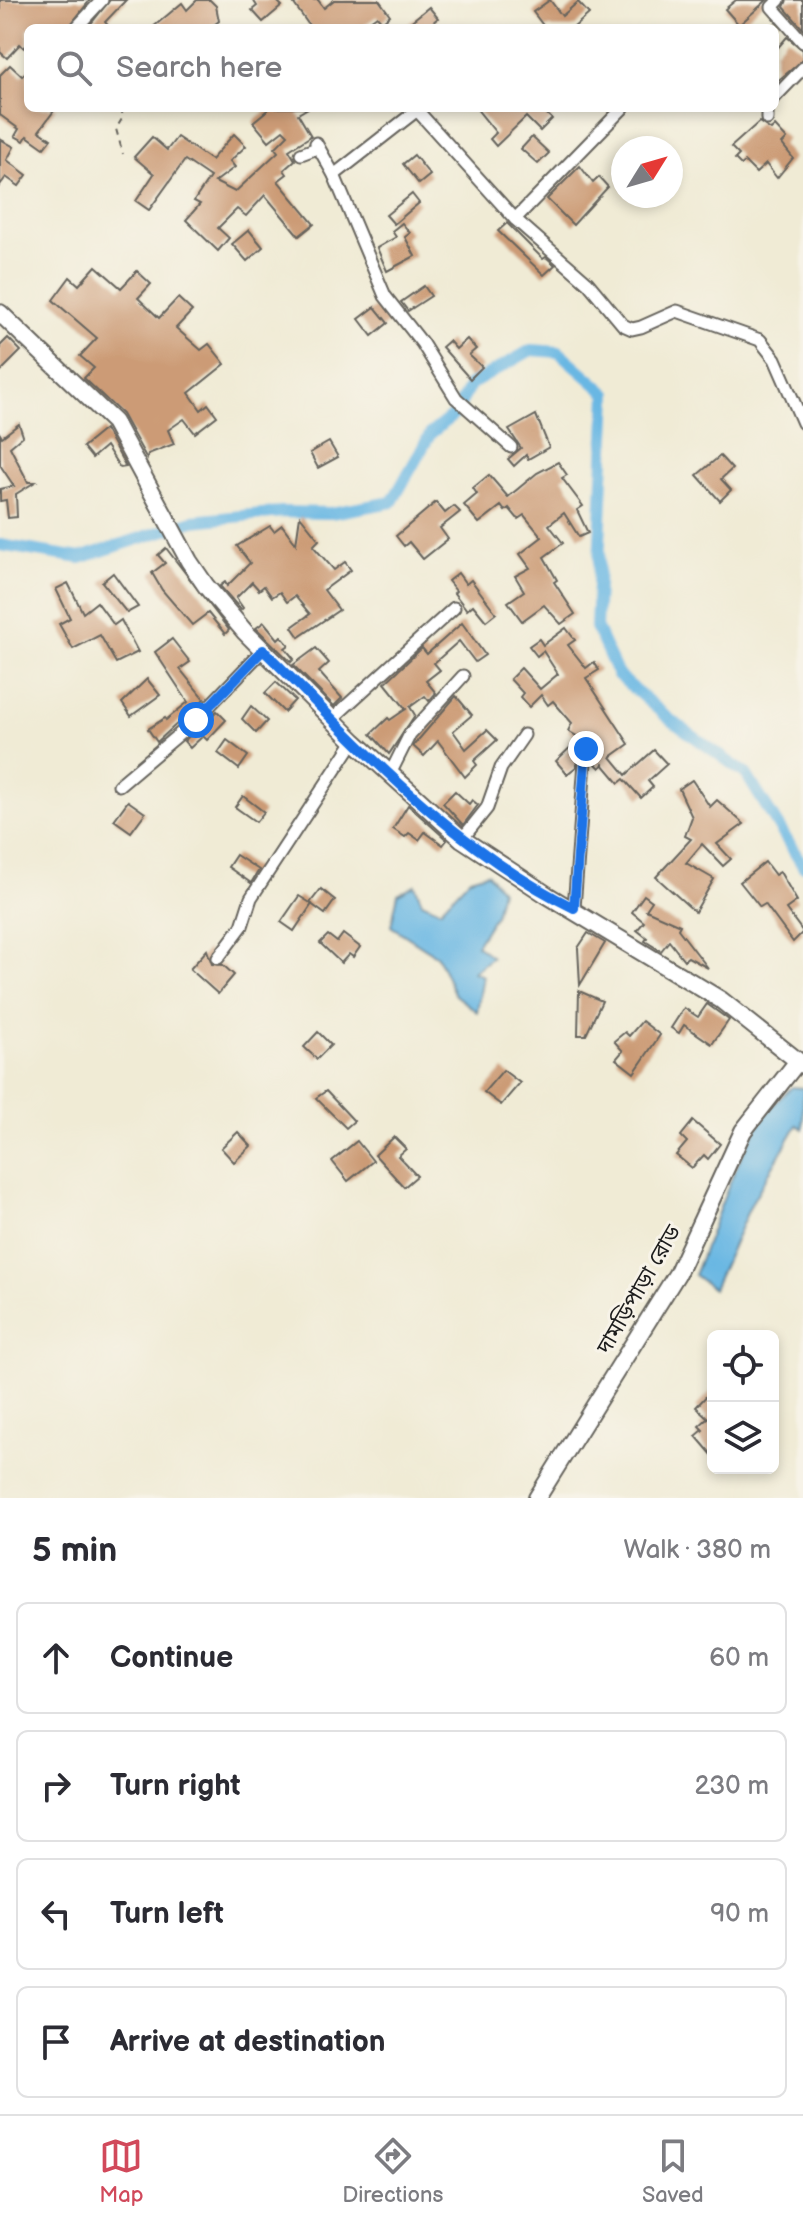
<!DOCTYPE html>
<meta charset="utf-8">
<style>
body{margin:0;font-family:"Balsamiq Sans","Noto Sans Bengali",sans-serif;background:#f7f7f7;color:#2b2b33}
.controls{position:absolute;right:24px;bottom:24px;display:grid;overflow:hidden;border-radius:12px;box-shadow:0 4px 12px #0003}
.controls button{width:72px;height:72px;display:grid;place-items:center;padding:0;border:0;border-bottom:2px solid #e1e1e2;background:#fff;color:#2b2b33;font:40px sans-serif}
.compass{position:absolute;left:611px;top:136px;width:72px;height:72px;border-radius:50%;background:#fff;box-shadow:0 4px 12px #0003;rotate:53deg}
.stop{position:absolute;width:24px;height:24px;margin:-18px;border:6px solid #1a73e8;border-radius:50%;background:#fff}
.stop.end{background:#1a73e8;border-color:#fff;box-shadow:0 2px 8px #0008}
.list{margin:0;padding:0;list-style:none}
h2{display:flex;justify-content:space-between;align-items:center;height:104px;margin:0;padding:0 32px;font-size:34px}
h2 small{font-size:26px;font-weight:400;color:#7c7c81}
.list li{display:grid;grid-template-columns:52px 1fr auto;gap:24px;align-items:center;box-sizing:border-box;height:112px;margin:0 16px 16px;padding:0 16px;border:2px solid #e1e1e2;border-radius:12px}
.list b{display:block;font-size:30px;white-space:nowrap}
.list em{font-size:26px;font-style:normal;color:#7c7c81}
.icon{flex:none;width:44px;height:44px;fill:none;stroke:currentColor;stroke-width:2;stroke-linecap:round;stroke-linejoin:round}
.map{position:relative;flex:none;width:803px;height:1498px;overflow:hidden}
.search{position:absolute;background:#fff;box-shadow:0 4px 12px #0003;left:24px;right:24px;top:24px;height:88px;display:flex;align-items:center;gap:20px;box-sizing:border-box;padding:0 28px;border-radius:12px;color:#7c7c81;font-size:30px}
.sheet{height:616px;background:#fff}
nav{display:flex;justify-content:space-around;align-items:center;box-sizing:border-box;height:112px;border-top:2px solid #e1e1e2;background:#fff;font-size:22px;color:#7c7c81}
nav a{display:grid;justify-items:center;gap:4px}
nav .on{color:#d1495b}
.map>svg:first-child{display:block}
</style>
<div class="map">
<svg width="803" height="1498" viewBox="0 0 803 1498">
<rect width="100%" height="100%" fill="#f7f3e8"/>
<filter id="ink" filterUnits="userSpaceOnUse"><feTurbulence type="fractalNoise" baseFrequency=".0125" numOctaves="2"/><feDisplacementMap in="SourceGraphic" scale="16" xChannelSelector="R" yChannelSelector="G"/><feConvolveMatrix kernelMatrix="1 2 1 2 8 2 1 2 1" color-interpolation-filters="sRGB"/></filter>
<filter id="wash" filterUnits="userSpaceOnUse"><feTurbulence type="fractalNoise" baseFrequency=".006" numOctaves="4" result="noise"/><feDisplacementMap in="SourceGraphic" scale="32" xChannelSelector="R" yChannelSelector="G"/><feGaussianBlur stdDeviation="1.8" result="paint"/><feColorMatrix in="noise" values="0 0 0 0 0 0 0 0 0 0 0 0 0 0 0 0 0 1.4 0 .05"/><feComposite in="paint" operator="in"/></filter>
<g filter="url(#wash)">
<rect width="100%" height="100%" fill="#f0ebd5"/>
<!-- water -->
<g fill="#69b7e3" stroke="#426a80" stroke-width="2">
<path d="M487,873L501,890L495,915L476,945L492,957L473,972L483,976L477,1012L455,995L437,956L391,926L398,894L415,885L422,902L440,910L470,878Z"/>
<path d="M792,1087L803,1088V1129L797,1125L752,1202L713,1289L694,1275C720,1214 740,1130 792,1087Z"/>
</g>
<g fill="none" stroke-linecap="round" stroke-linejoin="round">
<!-- canal -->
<path stroke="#69b7e3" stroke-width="12" d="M0,545L80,558L193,521L282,512L331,513L392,502L431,433L456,413L470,385L531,350L559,352L607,394L596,627L618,675L668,718L746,774L803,866"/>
</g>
<g id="blocks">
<!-- building -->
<g fill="#cc9b76">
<path d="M0,0H90L68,28H28V43L24,48L20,44L7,58L0,52Z"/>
<path d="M110,0H126L105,22L110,28H93L90,25Z"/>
<path d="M197,0H210L216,6L219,21L210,28H152L182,3L187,10Z"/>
<path d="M253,0H276L282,6L263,22L252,10L257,6Z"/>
<path d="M300,0H318L324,8L334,0H379L390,15L382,22L377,16L360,28H311L294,4Z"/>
<path d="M550,0L562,16L578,2L589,14L573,28H545L533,12Z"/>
<path d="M736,0H767L739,25L725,9Z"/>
<path d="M787,0H803V29L784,7Z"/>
<path d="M429,7L438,18L426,28H403Z"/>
<path d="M787,37L803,50V60L775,83V51Z"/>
<path d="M10,65L22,76L28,70V108H56L39,131L51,139L44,148L27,136L24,141L15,136L19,129L0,115V75Z"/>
<path d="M270,108H308L298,114L311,136L289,150L295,160L284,170L287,174L278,181L314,224L299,236L265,195L246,216L237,209L218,228L229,238L218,251L186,220L200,204L194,201L210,177L185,160L149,210L136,201L154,174L134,157L152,137L167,150L177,137L211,160L234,134L246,146L230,161L235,167L215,182L235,192L278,152L275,148L288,135L283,130L269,141L253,122Z"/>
<path d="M476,108H541L552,119L540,131L526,117L496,146L490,139L496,133Z"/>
<path d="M759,122L771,130L775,126L787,139L782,144L793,158L777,178L766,164L756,173L745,162L741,165L735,159L739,155L731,147Z"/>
<path d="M532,137L549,153L538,164L521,149Z"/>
<path d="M0,139L14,147L7,160L27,175L19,186L6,177L0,185Z"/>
<path d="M414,155L430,175L419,184L403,164Z"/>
<path d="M580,166L593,183L599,177L608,187L573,225L547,199Z"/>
<path d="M412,194L419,203L394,224L386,215Z"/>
<path d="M402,223L410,233L405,237L415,256L387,271L377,248L396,237L392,231Z"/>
<path d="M507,223L543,259L546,257L555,265L544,275L498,231Z"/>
<path d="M249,230L263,247L247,261L232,244Z"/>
<path d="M96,266L121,288L137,271L151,284L138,298L159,318L178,298L192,311L176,328L201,350L209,344L225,364L189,393L201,410L208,404L217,416L195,433L184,419L168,430L174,444L148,454L147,459L122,414L84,378L94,368L80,356L97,338L53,300L70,277L79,285Z"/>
<path d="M424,286L431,296L408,311L401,302Z"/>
<path d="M375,307L388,323L372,336L359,319Z"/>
<path d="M8,338L21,351L0,372V346Z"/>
<path d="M467,339L476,349L469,355L482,367L470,379L442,347L449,341L456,349Z"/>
<path d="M536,415L549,447L528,459L526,455L514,466L508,459L521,448L509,430Z"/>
<path d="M19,424L23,436L10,447L28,482H35L16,494L17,517L8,518L6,500L0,501V489L14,486L0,465V434L2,437Z"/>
<path d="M105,429L126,467L120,468L106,446L92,458L83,447Z"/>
<path d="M329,442L338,457L318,468L310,453Z"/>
<path d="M720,456L732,469L721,479L731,490L720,501L697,475Z"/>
<path d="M558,462L567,475L562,478L583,506L577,510L588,533L579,537L564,513L549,525L563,543L544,557L557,580L554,582L575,614L561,624L544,605L522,621L508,602L524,591L515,576L530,568L520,554L542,537L524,515L518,519L509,508L505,511L501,506L479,523L464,505L477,494L473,488L489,475L508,497L537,473Z"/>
<path d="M436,502L445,513L454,506L460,512L440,528L448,539L423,559L409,542L404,546L396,536Z"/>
<path d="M300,516L319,540L313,546L334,570L345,562L351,570L324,590L339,610L299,637L292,627L310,614L295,596L287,602L280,592L272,597L264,586L259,590L252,582L236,598L243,608L241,610L220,586L225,582L227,586L250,563L237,546L270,526L274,531L282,525L296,544Z"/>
<path d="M166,548L229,630L225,634L208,613L192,625L162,590L152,573L165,563L158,555Z"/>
<path d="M113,573L138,607L127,613L102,582Z"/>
<path d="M458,573L466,584L471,580L496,613L486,621L473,605L467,610L454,593L456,591L448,581Z"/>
<path d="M68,583L83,613L97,602L114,625L121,620L138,652L116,663L100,635L73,649L59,624L70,618L56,589Z"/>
<path d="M264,622L278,639L281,636L289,645L285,648L294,659L291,662L256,628Z"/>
<path d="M462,623L485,655L475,662L459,641L434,663L440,670L426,681L436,693L429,701L425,696L410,707L415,715L389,754L371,734L388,718L390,720L406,709L385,683L422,648L427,654Z"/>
<path d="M566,628L575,640L568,645L586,668L594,662L599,670L586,678L629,744L611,757L626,775L654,750L667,764L648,781L653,787L641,798L624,779L619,783L603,764L600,768L594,762V746L587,741L579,745L576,767L567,774L556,761L580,738L568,731L572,723L553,701L548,705L541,695L529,707L520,697L523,693L510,679L521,668L540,689L558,674L543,651L537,656L529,646L539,639L543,645Z"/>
<path d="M172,639L190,662L180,669L204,699L157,742L148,729L165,718L166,720L188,702L155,652Z"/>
<path d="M316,648L329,663L319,672L342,698L334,706L293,665Z"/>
<path d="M147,679L160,695L131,716L122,703Z"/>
<path d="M276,682L295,700L284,712L265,693Z"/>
<path d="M456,696L472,715L453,731L466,749L487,730L497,740L474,761L477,765L465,777L438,741L424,756L413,746Z"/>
<path d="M251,706L267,721L256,733L242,719Z"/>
<path d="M217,711L226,720L207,740L203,736L190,748L184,741Z"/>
<path d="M227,740L248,756L239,769L218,753Z"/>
<path d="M692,780L710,807L717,800L744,824L717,844L731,859L723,866L702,844L686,863L714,879L695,912L656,877L691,839L685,836L692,817L679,789Z"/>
<path d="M455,791L469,804L472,800L478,805L463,825L443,803Z"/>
<path d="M243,796L264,812L256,822L235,807Z"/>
<path d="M128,801L145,813L131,832L114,820Z"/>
<path d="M408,805L447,840L443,845L425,832L419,840L409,833L405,837L393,829Z"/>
<path d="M236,855L259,870L251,883L228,867Z"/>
<path d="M765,862L775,875L780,872L797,901L786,909L803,932L793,942L765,904L760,907L740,882Z"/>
<path d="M321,889L335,900L325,914L310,903Z"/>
<path d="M644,895L652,901L646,910L680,925L678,929L708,968L688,957L684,960L669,941L661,951L645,941L647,938L637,930L644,922L632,912Z"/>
<path d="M299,896L312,904L294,931L281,922Z"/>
<path d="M588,933L605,943L580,985L578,948Z"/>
<path d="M343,934L360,947L353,957L349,954L341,963L320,943L328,935L337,942Z"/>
<path d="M207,950L212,964L223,965L234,975L218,994L190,969Z"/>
<path d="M579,991L602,1001L586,1035H578Z"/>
<path d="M707,1004L729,1020L712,1044L684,1025L679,1033L671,1028L684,1008L698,1017Z"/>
<path d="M642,1021L660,1035L634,1073L616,1059L623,1051L614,1041L625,1032L629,1036Z"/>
<path d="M318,1032L331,1045L317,1059L304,1047Z"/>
<path d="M503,1070L520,1083L501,1105L484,1092Z"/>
<path d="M326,1091L354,1121L346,1128L316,1098Z"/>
<path d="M693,1121L720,1144L708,1159L704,1155L692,1168L676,1155L687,1142L681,1136Z"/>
<path d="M238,1132L251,1146L234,1162L221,1148Z"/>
<path d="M394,1137L406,1149L398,1156L417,1176L404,1187L375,1155Z"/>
<path d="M357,1141L373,1161L348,1181L332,1161Z"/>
<path d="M713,1389V1456L696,1436L703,1430L699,1426L708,1418L696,1407Z"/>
</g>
</g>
</g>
<g filter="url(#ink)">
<use href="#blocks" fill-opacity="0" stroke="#66645d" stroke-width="2"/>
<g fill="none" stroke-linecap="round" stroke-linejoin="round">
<defs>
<g id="street">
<path d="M779,0L772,7L803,42"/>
<path d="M76,28L102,0"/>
<path d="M775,97L803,68"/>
<path d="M415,108L515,219L623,108"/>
<path d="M767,119V108"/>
<path d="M316,143L334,175L385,296L422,343L456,398L511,447"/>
<path d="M301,154L317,148"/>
<path d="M334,175L416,111"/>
<path d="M515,219L588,283L623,325L632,329L641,327L677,311L760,340L775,359L803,423"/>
<path d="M332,719L454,608"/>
<path d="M390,774L410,734L463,676"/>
<path d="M119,785L196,720L263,650"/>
<path d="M462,839L487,808L501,768L524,735"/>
<path d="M574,908L586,749"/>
<path d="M218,958L242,926L251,898L354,741"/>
</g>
<g id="secondary">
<path d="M0,313L114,422L189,561L206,586L245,632L354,741L462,839L547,895L721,1000L803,1065"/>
<path d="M537,1498L677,1274L743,1131L798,1061"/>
</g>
</defs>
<!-- street casing -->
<use href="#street" stroke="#66645d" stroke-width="15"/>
<!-- secondary casing -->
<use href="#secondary" stroke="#66645d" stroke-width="20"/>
<!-- path -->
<path stroke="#66645d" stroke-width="2" stroke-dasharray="6 6" stroke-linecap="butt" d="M121,108L123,117L116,129L123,154"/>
<!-- street -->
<use href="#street" stroke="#fff" stroke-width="11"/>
<!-- secondary -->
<use href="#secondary" stroke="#fff" stroke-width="16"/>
</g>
</g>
<g fill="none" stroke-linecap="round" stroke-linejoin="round" filter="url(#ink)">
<!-- route -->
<path stroke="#1a73e8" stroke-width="10" d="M196,720L263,650C359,744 451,848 574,908L586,749"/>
</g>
<g text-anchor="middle" stroke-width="6" stroke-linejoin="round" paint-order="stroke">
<!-- street labels -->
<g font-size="22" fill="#1c1c1c" stroke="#f7f3e8">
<text transform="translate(638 1289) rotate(-60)" y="8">দামড়িপাড়া রোড</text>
</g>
</g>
</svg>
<div class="controls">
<button><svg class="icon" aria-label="locate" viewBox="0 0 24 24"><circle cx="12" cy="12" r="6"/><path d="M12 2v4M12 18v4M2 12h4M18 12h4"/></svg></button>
<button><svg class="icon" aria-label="layers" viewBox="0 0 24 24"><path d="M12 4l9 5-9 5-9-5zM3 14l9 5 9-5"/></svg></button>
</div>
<svg class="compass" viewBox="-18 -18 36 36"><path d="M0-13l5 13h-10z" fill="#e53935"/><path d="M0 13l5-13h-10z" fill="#7c7c81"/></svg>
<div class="stop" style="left:196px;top:720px"></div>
<div class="stop end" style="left:586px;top:749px"></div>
<div class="search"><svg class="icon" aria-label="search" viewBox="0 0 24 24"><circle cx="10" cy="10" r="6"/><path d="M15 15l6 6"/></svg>Search here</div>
</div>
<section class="sheet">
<h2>5 min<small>Walk · 380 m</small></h2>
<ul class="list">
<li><svg class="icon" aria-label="ahead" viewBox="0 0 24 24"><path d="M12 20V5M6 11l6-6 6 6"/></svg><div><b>Continue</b></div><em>60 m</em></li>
<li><svg class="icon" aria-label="right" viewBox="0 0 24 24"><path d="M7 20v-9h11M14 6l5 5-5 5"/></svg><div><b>Turn right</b></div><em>230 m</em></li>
<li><svg class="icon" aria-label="left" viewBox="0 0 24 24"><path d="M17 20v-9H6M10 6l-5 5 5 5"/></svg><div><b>Turn left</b></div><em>90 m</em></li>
<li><svg class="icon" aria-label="arrive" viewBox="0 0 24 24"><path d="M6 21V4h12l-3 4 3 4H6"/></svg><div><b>Arrive at destination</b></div></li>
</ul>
</section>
<nav>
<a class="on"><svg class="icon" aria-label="map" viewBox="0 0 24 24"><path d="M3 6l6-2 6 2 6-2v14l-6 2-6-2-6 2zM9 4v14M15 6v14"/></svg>Map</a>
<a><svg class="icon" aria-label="directions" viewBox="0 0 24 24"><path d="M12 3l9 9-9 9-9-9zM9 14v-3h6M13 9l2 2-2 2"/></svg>Directions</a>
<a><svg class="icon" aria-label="saved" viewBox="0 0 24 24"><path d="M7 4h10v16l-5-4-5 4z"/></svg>Saved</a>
</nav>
